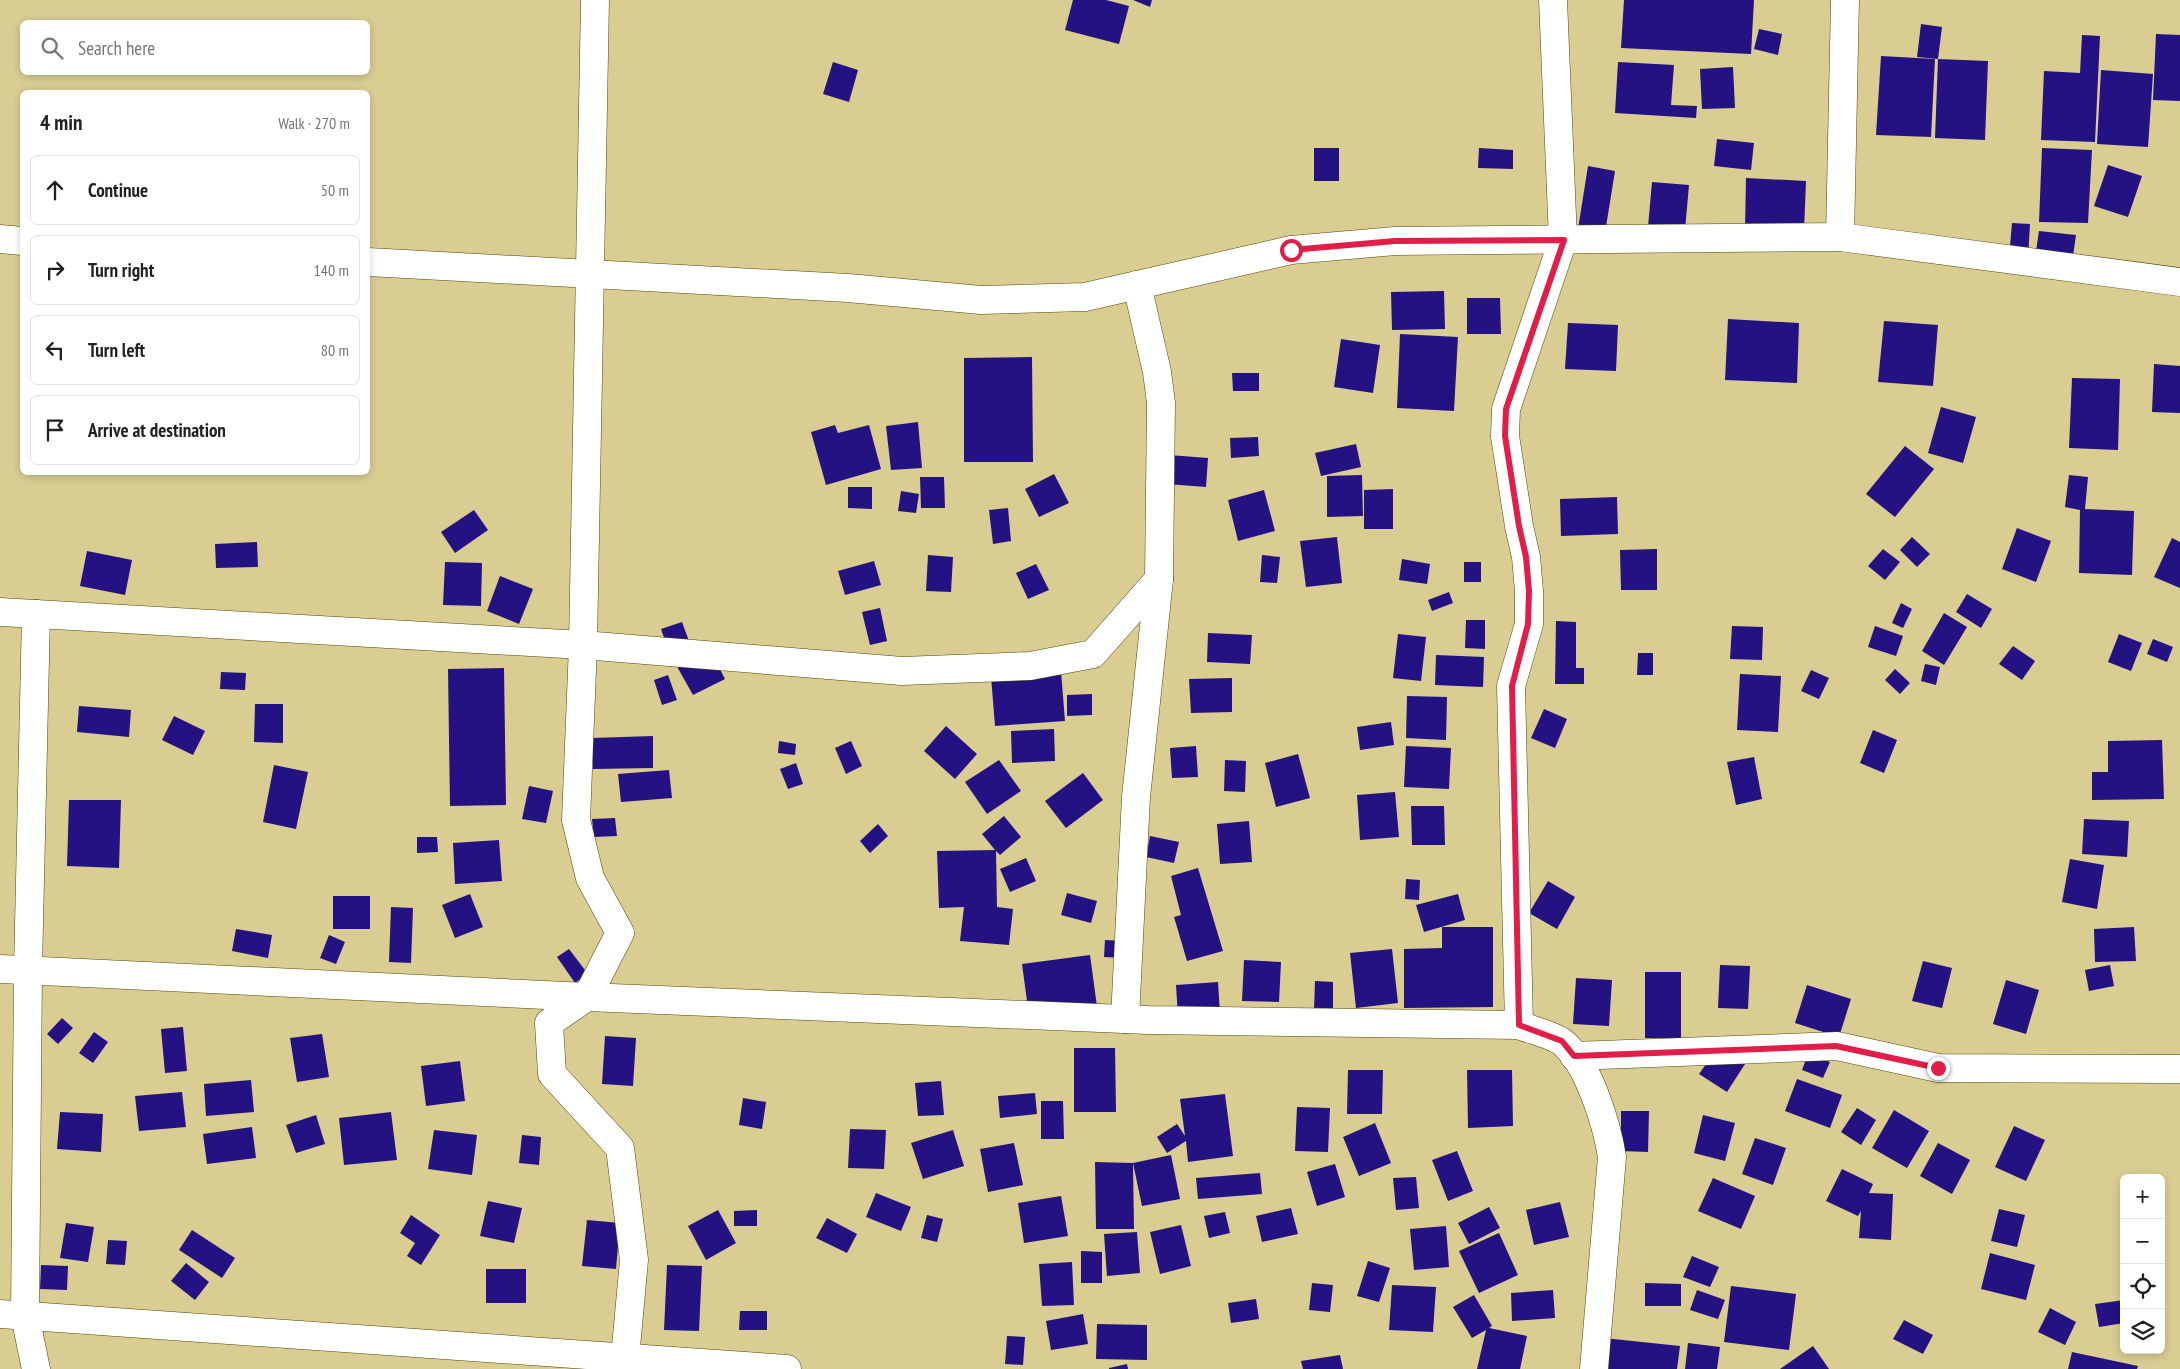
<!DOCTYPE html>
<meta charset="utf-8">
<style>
body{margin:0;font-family:"PT Sans Narrow",sans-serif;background:#f2f2f2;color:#202124}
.controls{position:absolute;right:15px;bottom:15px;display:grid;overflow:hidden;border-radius:8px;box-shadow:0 2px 8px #0003}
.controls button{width:45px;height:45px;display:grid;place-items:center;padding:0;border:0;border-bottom:1px solid #e0e0e0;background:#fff;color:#202124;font:25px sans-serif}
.stop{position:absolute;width:15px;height:15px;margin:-11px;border:4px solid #e11d48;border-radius:50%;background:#fff}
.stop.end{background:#e11d48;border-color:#fff;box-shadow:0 1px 5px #0008}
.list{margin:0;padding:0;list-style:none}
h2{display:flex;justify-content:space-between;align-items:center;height:65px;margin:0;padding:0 20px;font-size:21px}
h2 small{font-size:16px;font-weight:400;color:#757577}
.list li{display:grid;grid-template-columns:32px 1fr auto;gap:15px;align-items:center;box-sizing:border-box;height:70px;margin:0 10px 10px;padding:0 10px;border:1px solid #e0e0e0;border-radius:8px}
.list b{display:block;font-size:19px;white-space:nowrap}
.list em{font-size:16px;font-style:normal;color:#757577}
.icon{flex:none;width:28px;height:28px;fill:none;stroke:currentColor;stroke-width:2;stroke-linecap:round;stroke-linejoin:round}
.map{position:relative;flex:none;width:2180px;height:1369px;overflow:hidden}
.search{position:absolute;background:#fff;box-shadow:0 2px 8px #0003;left:20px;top:20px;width:350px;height:55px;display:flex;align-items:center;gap:12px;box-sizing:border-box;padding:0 18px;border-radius:8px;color:#757577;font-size:19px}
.panel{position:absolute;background:#fff;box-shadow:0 2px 8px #0003;left:20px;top:90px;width:350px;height:385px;border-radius:8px}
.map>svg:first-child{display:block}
</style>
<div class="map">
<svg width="2180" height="1369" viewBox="0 0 2180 1369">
<rect width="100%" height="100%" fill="#d9cd92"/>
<!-- building -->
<g fill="#251282">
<path d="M1073,0H1106L1129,6L1119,44L1065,30Z"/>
<path d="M1133,0H1152L1150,7Z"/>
<path d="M1624,0H1754L1751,54L1621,48Z"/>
<path d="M1921,24L1942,27L1938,59L1917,57Z"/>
<path d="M1759,29L1782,34L1778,55L1754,49Z"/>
<path d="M2156,34L2180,35V101L2153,100Z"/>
<path d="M2082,35L2100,36L2095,142L2041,140L2044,71L2080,73Z"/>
<path d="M1881,56L1935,59L1931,137L1876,135Z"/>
<path d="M1938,59L1988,61L1985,140L1935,138Z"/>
<path d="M833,62L858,70L849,102L823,94Z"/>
<path d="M1618,62L1674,65L1671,105L1697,106L1696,118L1615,113Z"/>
<path d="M1733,67L1735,108L1702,109L1700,69Z"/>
<path d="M2101,70L2153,74L2148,147L2097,144Z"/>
<path d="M1717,139L1754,143L1751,170L1714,166Z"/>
<rect x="1314" y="148" width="25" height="33"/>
<path d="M1479,148L1513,150V169L1478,168Z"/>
<path d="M2042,148L2092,150L2088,223L2039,222Z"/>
<path d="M2108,165L2142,176L2128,217L2094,206Z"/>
<path d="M1588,166L1615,171L1605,233L1578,229Z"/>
<path d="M1746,178L1806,181L1804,231L1745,229Z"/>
<path d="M1652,182L1689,185L1685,230L1648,227Z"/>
<path d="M2012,223L2030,224L2028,259L2009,258Z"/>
<path d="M2039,231L2076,235L2072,263L2035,258Z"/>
<path d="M1444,291L1445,329L1392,330L1391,292Z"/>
<path d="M1467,298H1500L1501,334H1467Z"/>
<path d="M1728,319L1799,323L1797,383L1725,380Z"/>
<path d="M1884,321L1938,325L1933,386L1878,382Z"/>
<path d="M1568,323L1618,325L1616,371L1565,369Z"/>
<path d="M1400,334L1458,337L1454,411L1397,408Z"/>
<path d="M1341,339L1380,345L1373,393L1334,387Z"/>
<path d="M1032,357L1033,462H964V358Z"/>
<path d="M2154,364L2180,366V413L2152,412Z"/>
<path d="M1232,373H1259V391H1233Z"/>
<path d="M2072,378L2120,379L2118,450L2069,448Z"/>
<path d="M1941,407L1976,417L1963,463L1928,453Z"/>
<path d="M918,422L922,468L891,470L886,426Z"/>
<path d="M835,425L838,433L869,425L881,469L826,485L811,432Z"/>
<path d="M1258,437L1259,456L1231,458L1230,438Z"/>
<path d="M1356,444L1361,467L1321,476L1315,453Z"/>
<path d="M1905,446L1934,469L1895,517L1866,494Z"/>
<path d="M1169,455L1208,458L1206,487L1167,484Z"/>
<path d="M1054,474L1069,503L1039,517L1025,489Z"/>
<path d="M1362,475L1363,516L1327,517V476Z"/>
<path d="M2069,475L2088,477L2085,509L2134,511L2132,575L2079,573L2080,510L2065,507Z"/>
<path d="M920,477H944L945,508H921Z"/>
<path d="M848,487H872V509L848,508Z"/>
<path d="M1393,489V529H1364V490Z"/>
<path d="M1264,490L1275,531L1238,541L1228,500Z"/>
<path d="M901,491L919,494L916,513L898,511Z"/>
<path d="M1617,497L1618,534L1561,536L1560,499Z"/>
<path d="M1008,508L1011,541L993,544L989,510Z"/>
<path d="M474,510L488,530L455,553L441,532Z"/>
<path d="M2017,528L2051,541L2036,582L2002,569Z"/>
<path d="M1337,537L1342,583L1306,587L1300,541Z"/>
<path d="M1912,537L1930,554L1917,567L1900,550Z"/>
<path d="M2172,538L2180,542V588L2154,577Z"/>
<path d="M257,542L258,567L216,568L215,544Z"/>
<path d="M1657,549V590H1621L1620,550Z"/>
<path d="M1883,549L1900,562L1885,580L1868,566Z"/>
<path d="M87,551L132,560L125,595L80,586Z"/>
<path d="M928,555L953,557L951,592L926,591Z"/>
<path d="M1262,555L1280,557L1277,583L1260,582Z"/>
<path d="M1402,559L1430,564L1427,584L1399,580Z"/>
<path d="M874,561L881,585L845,595L838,571Z"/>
<path d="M445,562L482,563L481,606L443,605Z"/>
<rect x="1464" y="562" width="17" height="20"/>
<path d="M1036,564L1049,590L1028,599L1016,573Z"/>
<path d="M500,576L533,589L519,624L487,611Z"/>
<path d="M1449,592L1453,603L1432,611L1428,600Z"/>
<path d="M1967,594L1992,609L1981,628L1956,612Z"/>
<path d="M1901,603L1912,609L1903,628L1892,623Z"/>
<path d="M880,608L887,641L870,645L862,612Z"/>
<path d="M1944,613L1967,627L1944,665L1922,651Z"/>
<path d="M1466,620H1485V649L1465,648Z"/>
<path d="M1556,621L1576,622V668H1584V684H1555Z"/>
<path d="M682,622L689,641L668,649L661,629Z"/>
<path d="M1732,626L1763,627L1762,660L1730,659Z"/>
<path d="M1875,626L1903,636L1896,656L1868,647Z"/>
<path d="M1208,633L1252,635L1250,664L1207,662Z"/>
<path d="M1398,634L1426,637L1421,681L1393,678Z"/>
<path d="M2119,634L2142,643L2131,671L2108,662Z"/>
<path d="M2153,639L2173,647L2167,662L2147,654Z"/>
<path d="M708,646L725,679L693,695L675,663Z"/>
<path d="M2013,646L2035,661L2022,680L1999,664Z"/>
<path d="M1638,653H1653V675H1637Z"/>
<path d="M1436,655L1484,657L1483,687L1435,685Z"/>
<path d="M1060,659L1065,721L995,726L990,664Z"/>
<path d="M1925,664L1940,667L1936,685L1921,681Z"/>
<path d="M504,668L506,805L450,806L448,669Z"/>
<path d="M1895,669L1910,683L1900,694L1885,680Z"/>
<path d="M1811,670L1829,678L1819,699L1801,691Z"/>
<path d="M221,672L246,673L245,690L220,689Z"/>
<path d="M1740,674L1781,676L1778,732L1737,730Z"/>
<path d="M668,675L677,700L662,705L654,680Z"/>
<path d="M1232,678V712L1191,713L1189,679Z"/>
<path d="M1092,694V715L1067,716V695Z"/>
<path d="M1407,696L1447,697L1446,740L1406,738Z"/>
<path d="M255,704H283V743L254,742Z"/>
<path d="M79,706L131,710L129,737L77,732Z"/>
<path d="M1544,709L1567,719L1555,748L1531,738Z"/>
<path d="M174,716L205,731L193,755L162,740Z"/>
<path d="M1391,722L1394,745L1360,750L1357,727Z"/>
<path d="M946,726L977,754L955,779L924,751Z"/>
<path d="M1054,729L1055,761L1012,763L1011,731Z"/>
<path d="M1873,730L1897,740L1884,773L1860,763Z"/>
<path d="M653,736V768L593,769L592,738Z"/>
<path d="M2162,740L2164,799L2092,800V772H2108V741Z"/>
<path d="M779,741L796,744L795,755L778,753Z"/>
<path d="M851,741L862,766L846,774L835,748Z"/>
<path d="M1196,746L1198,777L1172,778L1170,748Z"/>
<path d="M1406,746L1451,748L1449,789L1404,787Z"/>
<path d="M1298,754L1310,798L1276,807L1265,763Z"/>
<path d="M1754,757L1762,799L1736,805L1727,762Z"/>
<path d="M999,760L1021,791L987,814L965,782Z"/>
<path d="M1225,760L1246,761L1245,792L1224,791Z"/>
<path d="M796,763L803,784L788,789L780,769Z"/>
<path d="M274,765L308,772L296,829L263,822Z"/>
<path d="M669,770L672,798L621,802L618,774Z"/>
<path d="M1083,773L1103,800L1066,828L1045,801Z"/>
<path d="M529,786L553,791L546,823L522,819Z"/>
<path d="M1395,792L1399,837L1360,840L1357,795Z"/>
<path d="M69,800H121L119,868L67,866Z"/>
<path d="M1411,806H1444L1445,845H1412Z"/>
<path d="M1004,816L1021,837L1000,855L996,851L997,907L1013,909L1009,945L960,941L964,907L939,908L937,851L995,850L982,834Z"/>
<path d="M615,818L617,836L594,837L592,819Z"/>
<path d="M2084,819L2129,821L2127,857L2082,854Z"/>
<path d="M1249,821L1252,862L1220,864L1217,824Z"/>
<path d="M878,824L888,836L870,853L860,841Z"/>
<path d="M1150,836L1179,842L1174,863L1146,857Z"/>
<path d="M417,837H437L438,852L417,853Z"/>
<path d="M499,840L502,881L455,884L453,843Z"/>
<path d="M1026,858L1036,881L1010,892L1000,869Z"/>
<path d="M2070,859L2104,865L2097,909L2062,902Z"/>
<path d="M1198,868L1223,951L1187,961L1174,917L1181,915L1171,876Z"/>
<path d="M1406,879L1420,880L1419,900L1405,899Z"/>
<path d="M1548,881L1575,897L1557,929L1529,913Z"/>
<path d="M1067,893L1097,901L1091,923L1061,915Z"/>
<path d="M470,894L483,927L455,938L442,905Z"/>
<path d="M1458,894L1465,920L1424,932L1416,905Z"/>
<rect x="333" y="896" width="37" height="33"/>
<path d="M391,907L413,908L411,963L389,962Z"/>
<path d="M1442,927H1493V1007L1404,1008V949L1442,948Z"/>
<path d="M2134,927L2136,961L2095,962L2094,929Z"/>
<path d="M236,929L272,935L268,958L232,951Z"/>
<path d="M329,935L345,942L336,964L320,958Z"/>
<path d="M1105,940L1123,941V958L1104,957Z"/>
<path d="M569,949L588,974L575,983L557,957Z"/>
<path d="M1392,949L1398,1003L1356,1008L1350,953Z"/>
<path d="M1090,955L1098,1014L1030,1023L1022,964Z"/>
<path d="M1244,960L1281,962L1279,1002L1242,1001Z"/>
<path d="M1923,961L1952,968L1942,1008L1912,1001Z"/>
<path d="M1720,965L1750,966L1748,1009L1718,1008Z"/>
<path d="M2110,965L2114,986L2089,991L2085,970Z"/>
<rect x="1645" y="972" width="36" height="66"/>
<path d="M1576,978L1612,980L1609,1026L1573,1024Z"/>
<path d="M2006,980L2039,990L2026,1034L1993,1024Z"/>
<path d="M1315,981L1333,982V1010H1314Z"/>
<path d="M1218,982L1221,1030L1179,1032L1176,985Z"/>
<path d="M1807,985L1851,999L1839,1037L1795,1023Z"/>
<path d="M62,1018L73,1028L58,1044L47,1034Z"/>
<path d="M183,1027L187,1071L165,1073L161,1029Z"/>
<path d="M94,1032L108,1042L93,1063L79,1053Z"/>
<path d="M322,1034L329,1077L297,1082L290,1038Z"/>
<path d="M605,1036L636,1038L633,1086L602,1084Z"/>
<path d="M1718,1047L1745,1064L1727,1092L1699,1074Z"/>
<path d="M1074,1048H1115L1116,1112H1074Z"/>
<path d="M1808,1054L1830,1062L1823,1078L1802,1070Z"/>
<path d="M460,1061L465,1101L426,1106L421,1066Z"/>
<path d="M1348,1070H1383L1382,1114H1347Z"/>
<path d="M1467,1070H1512L1513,1126L1468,1128Z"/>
<path d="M1797,1079L1842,1095L1830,1128L1785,1111Z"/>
<path d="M251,1080L254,1112L206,1116L204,1084Z"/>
<path d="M941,1081L944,1115L918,1116L915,1083Z"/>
<path d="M182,1092L186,1127L139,1131L135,1096Z"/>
<path d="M1035,1093L1037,1114L1000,1118L998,1096Z"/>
<path d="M1225,1094L1233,1156L1188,1162L1186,1141L1167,1153L1157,1137L1177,1124L1185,1136L1180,1099Z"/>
<path d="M743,1098L766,1102L762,1129L739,1125Z"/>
<path d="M1041,1101H1063L1064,1139H1041Z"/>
<path d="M1297,1107L1330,1108L1328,1152L1295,1151Z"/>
<path d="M1857,1108L1876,1120L1861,1145L1841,1132Z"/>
<path d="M1894,1110L1929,1131L1907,1168L1872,1148Z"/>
<path d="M1621,1111H1649L1648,1152L1621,1151Z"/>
<path d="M60,1112L103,1114L101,1152L57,1149Z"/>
<path d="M391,1112L397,1160L344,1165L339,1118Z"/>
<path d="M316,1115L325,1144L296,1153L286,1125Z"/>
<path d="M1703,1115L1735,1123L1725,1161L1694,1153Z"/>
<path d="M1375,1123L1391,1163L1359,1176L1343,1137Z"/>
<path d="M2014,1126L2045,1140L2026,1181L1995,1167Z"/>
<path d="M252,1127L256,1158L207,1164L203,1134Z"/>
<path d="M850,1129L886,1130L884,1169L848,1168Z"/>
<path d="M434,1130L477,1135L472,1175L428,1169Z"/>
<path d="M953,1130L964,1166L923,1179L911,1143Z"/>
<path d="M522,1135L541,1137L539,1165L519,1163Z"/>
<path d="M1755,1138L1786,1148L1773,1185L1742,1174Z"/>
<path d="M1014,1143L1023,1185L988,1192L980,1149Z"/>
<path d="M1938,1143L1970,1160L1952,1194L1920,1176Z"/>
<path d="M1457,1151L1473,1191L1448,1201L1432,1160Z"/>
<path d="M1171,1155L1180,1199L1142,1206L1133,1163L1134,1229H1096L1095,1162L1133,1163Z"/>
<path d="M1335,1164L1345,1197L1317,1206L1307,1172Z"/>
<path d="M1842,1169L1873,1184L1869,1193L1893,1194L1891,1240L1859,1238L1861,1211L1858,1216L1826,1201Z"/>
<path d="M1260,1173L1262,1194L1198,1199L1196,1178Z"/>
<path d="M1416,1177L1419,1208L1396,1210L1393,1178Z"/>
<path d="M1713,1178L1755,1196L1741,1229L1698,1211Z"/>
<path d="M876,1193L911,1207L901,1231L866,1217Z"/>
<path d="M1061,1196L1068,1236L1024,1243L1018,1203Z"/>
<path d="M488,1201L522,1208L514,1243L480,1236Z"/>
<path d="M1560,1202L1569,1237L1534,1245L1526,1210Z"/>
<path d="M1489,1207L1500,1228L1469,1244L1458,1223Z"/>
<path d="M1291,1208L1298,1234L1262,1242L1256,1216Z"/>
<path d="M1999,1209L2025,1215L2017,1247L1991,1241Z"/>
<path d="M718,1210L736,1243L706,1260L688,1226Z"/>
<path d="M757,1210V1226H734V1211Z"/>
<path d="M1225,1212L1230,1233L1209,1238L1204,1216Z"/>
<path d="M411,1215L440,1235L421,1265L407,1256L415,1243L400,1233Z"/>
<path d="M927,1215L943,1219L937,1242L921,1238Z"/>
<path d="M827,1218L857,1234L847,1253L816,1238Z"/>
<path d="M587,1220L620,1223L616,1269L582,1266Z"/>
<path d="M66,1223L94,1227L88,1262L60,1258Z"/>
<path d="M1181,1225L1191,1266L1160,1274L1150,1232Z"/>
<path d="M1446,1226L1449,1267L1414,1270L1410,1229Z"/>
<path d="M192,1230L235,1258L222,1278L179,1250Z"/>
<path d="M1137,1232L1140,1273L1107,1276L1104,1234Z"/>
<path d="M1499,1233L1518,1275L1479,1293L1459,1251Z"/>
<path d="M108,1240L127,1241L125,1265L106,1264Z"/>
<path d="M1081,1251L1102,1252V1283H1081Z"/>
<path d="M1990,1253L2035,1265L2026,1300L1981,1289Z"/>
<path d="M1692,1256L1719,1267L1710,1287L1683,1277Z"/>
<path d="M1368,1261L1390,1268L1379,1302L1357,1296Z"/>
<path d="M1072,1262L1074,1305L1042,1306L1039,1264Z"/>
<path d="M186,1263L209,1282L195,1300L171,1281Z"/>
<path d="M41,1265L68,1266L67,1290L40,1289Z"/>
<path d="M667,1265L702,1266L699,1331L664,1330Z"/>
<rect x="486" y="1269" width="40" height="34"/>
<path d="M1312,1283L1333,1285L1330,1312L1309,1310Z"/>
<path d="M1645,1283L1681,1284V1306H1645Z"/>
<path d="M1392,1285L1436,1287L1433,1332L1389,1330Z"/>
<path d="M1731,1286L1796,1294L1789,1350L1724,1342Z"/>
<path d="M1553,1290L1555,1318L1512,1321L1511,1293Z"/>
<path d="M1697,1290L1725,1300L1718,1319L1690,1310Z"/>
<path d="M1474,1295L1492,1326L1489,1328L1527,1336L1520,1369H1477L1486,1330L1472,1338L1453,1307Z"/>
<path d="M1256,1299L1259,1319L1231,1323L1228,1303Z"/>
<path d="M2124,1300V1323L2099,1327L2095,1304Z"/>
<path d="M2050,1308L2076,1322L2065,1345L2038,1332Z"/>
<path d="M740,1311H767V1330H739Z"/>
<path d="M1083,1314L1088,1344L1051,1350L1046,1321Z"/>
<path d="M1904,1320L1933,1335L1923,1354L1893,1339Z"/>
<path d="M1097,1324L1147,1325V1360L1096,1359Z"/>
<path d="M1007,1336L1025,1337L1023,1365L1005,1364Z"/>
<path d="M1604,1338L1680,1346L1677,1369H1601Z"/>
<path d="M1688,1343L1720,1347L1717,1369H1685Z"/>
<path d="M1813,1346L1829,1369H1780Z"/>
<path d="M2072,1352L2138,1366L2137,1369H2068Z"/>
<path d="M1340,1355L1343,1369H1303L1301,1361Z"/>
<path d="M1127,1364L1128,1369H1109V1368Z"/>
</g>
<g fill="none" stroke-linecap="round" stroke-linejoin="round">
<defs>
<g id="minor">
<path d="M595,0L583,645L576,820L590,878L620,933L587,997L549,1023L552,1074L620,1148L634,1260L624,1369"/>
<path d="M1840,237L1845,0"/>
<path d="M0,239L22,241"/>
<path d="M368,262L848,288L981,300L1085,297L1291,250L1395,241L1840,237L2180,282"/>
<path d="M0,612L583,645L902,671L1030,666L1093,654L1159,579"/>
<path d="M36,614L28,970L25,1316L36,1369"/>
<path d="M0,969L587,997L1148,1020L1519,1025C1531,1030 1553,1035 1562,1042C1588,1062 1607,1125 1612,1157L1594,1369"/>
<path d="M1125,1019L1136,797L1159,579L1161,403L1157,372L1137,285"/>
<path d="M1519,1025L1511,686L1529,624V591L1526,557L1519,526L1505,436L1506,409L1563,240L1553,0"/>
<path d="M1574,1056L1837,1046L1938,1068L2180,1069"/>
<path d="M0,1314L787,1369"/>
</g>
</defs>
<!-- minor casing -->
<use href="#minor" stroke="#524606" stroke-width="29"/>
<!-- minor -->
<use href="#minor" stroke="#fff" stroke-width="28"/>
</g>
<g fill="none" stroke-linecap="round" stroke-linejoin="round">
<!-- route -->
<path stroke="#e11d48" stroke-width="6" d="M1291,250L1395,241L1564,240L1506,409L1505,436L1519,526L1526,557L1529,591L1528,624L1512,686L1519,1025L1562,1041L1574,1056L1836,1046L1938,1068"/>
</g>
</svg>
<div class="controls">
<button>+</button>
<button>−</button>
<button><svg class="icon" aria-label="locate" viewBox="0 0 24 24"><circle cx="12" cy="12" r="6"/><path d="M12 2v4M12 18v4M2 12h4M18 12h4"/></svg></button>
<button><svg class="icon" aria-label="layers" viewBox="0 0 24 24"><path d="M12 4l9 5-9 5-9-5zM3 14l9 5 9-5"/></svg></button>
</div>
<div class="stop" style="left:1291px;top:250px"></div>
<div class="stop end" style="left:1938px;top:1068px"></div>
<div class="search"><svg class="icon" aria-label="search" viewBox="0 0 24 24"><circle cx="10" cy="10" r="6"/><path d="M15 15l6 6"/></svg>Search here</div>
<section class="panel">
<h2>4 min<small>Walk · 270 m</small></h2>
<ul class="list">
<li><svg class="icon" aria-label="ahead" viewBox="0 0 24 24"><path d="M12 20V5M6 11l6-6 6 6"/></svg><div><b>Continue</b></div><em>50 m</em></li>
<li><svg class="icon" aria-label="right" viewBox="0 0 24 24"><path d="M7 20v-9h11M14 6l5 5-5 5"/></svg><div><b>Turn right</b></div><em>140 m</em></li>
<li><svg class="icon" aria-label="left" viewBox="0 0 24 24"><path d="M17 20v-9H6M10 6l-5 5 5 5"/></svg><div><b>Turn left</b></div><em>80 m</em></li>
<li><svg class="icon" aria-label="arrive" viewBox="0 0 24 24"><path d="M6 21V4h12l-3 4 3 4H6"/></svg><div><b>Arrive at destination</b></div></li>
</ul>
</section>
</div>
